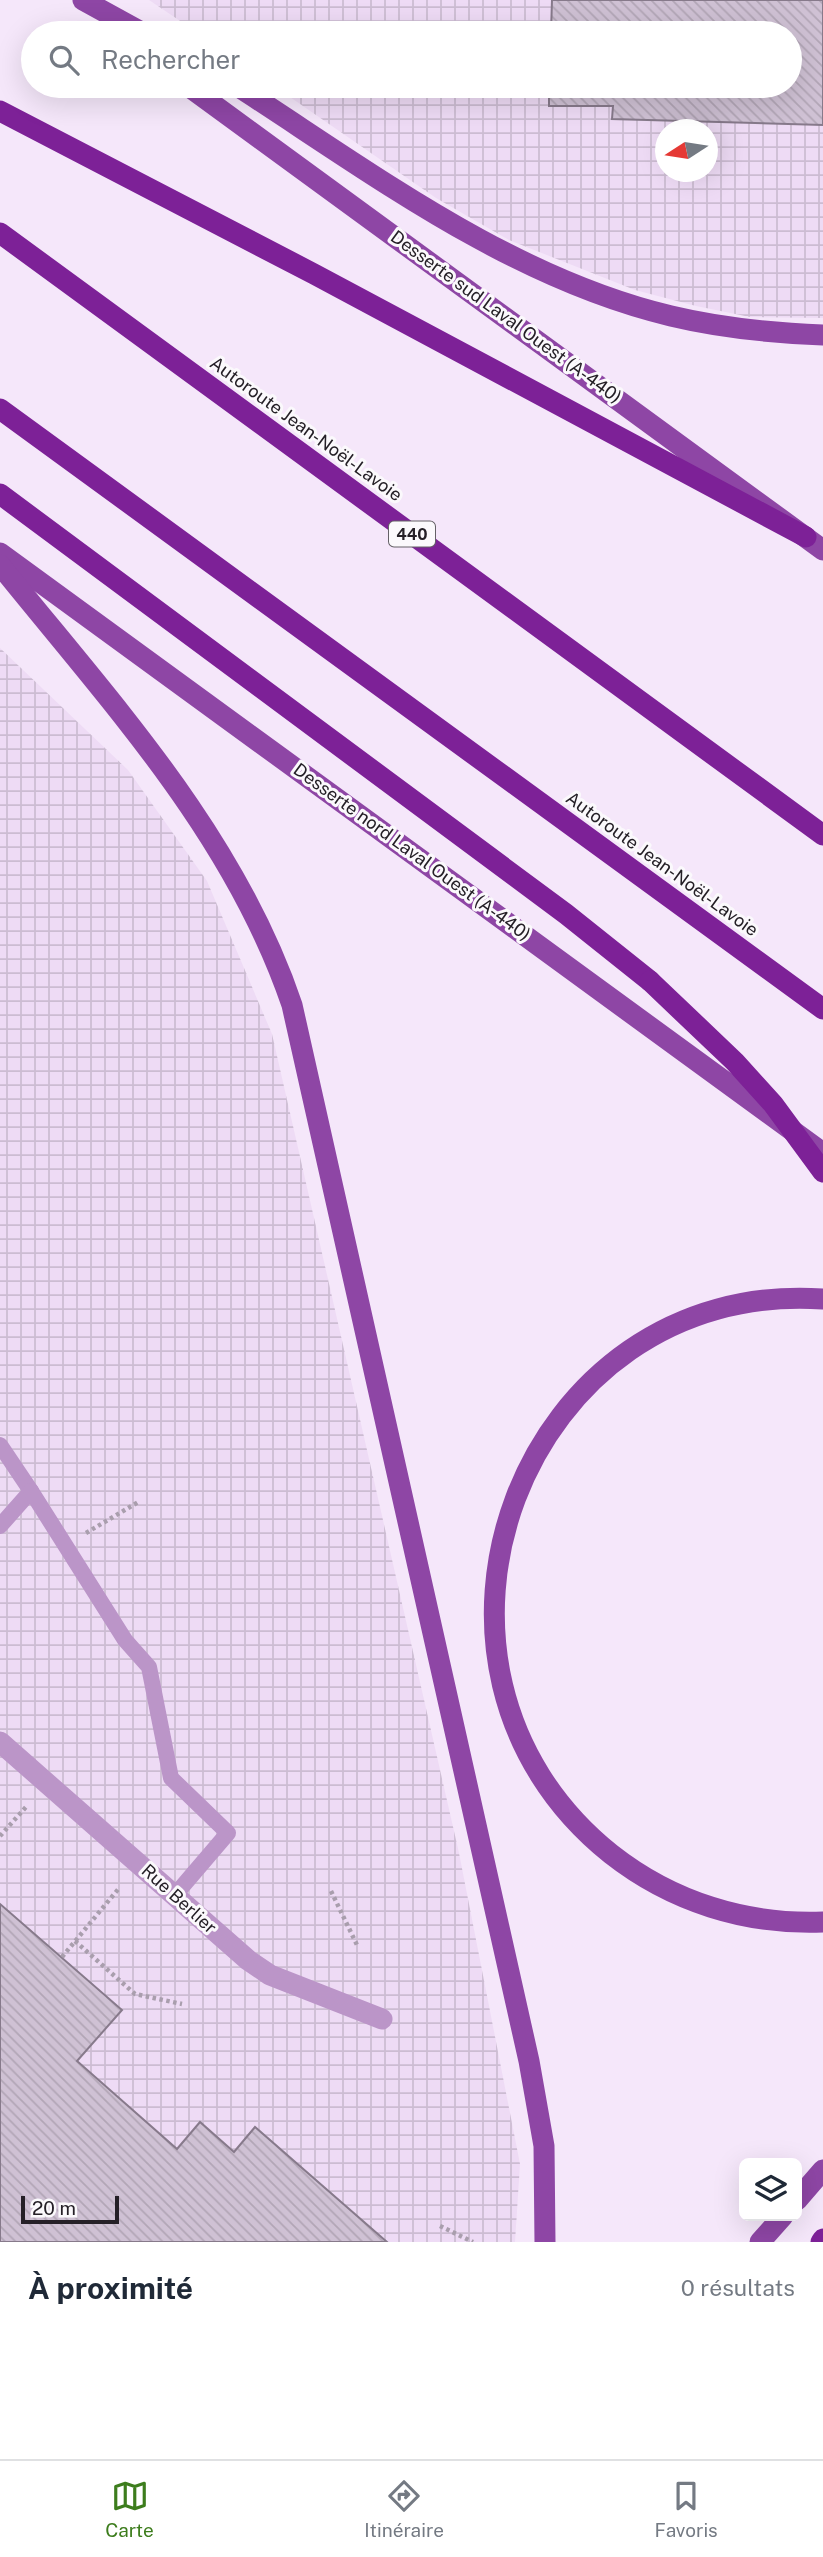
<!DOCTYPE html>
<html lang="fr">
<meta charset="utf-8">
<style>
body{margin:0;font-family:"Public Sans",sans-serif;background:#f6f6f7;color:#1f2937}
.controls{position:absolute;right:21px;bottom:21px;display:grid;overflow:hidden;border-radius:10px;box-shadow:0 7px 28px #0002}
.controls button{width:63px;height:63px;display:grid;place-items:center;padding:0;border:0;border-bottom:2px solid #e0e1e3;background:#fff;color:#1f2937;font:35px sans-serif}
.compass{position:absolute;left:655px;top:119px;width:63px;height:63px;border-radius:50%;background:#fff;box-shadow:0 7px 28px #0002;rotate:258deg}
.scale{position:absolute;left:21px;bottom:18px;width:98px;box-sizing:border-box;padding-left:7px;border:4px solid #252027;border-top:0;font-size:19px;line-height:24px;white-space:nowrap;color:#252027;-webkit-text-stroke:5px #fbf9fc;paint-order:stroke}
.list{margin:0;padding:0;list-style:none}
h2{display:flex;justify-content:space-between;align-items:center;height:91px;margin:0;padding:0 28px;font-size:30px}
h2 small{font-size:23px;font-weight:400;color:#747a83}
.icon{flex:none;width:38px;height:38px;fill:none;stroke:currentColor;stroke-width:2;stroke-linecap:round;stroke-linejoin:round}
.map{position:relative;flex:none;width:823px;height:2242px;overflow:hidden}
.search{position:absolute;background:#fff;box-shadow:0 7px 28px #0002;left:21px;right:21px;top:21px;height:77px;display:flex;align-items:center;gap:18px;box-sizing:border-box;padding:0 24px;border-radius:38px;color:#747a83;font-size:26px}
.sheet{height:217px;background:#fff}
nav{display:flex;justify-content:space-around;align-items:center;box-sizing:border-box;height:98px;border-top:2px solid #e0e1e3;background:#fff;font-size:19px;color:#747a83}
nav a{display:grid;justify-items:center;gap:4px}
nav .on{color:#3d7d1d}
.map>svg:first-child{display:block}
</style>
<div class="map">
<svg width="823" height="2242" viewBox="0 0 823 2242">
<defs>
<pattern id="industrial-grid" width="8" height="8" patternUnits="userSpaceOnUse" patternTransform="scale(1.75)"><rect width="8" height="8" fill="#eedbf5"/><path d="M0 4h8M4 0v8" fill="none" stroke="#ccbcd2"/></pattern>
<pattern id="building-back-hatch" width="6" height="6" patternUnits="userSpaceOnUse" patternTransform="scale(1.75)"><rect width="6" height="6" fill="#cfc1d4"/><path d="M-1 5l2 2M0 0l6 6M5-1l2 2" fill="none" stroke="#b2a6b6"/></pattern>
</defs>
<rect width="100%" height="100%" fill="#f5e7fa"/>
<!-- industrial -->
<g fill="url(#industrial-grid)" fill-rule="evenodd">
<path d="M149,0H823V318L750,317L696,306L635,290L509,240L436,198L274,86H790V33H198ZM666,130H708V172H666Z"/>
<path d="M0,648L128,770L207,881L272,1034L459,1853L520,2164L515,2242H0Z"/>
</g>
<!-- building -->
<g fill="url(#building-back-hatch)" stroke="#877a8b" stroke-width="2">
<path d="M552,0H823V125L612,119L613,106H549V86H790V33H551Z"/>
<path d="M0,1904L122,2010L77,2061L177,2149L200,2122L234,2152L255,2127L387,2242H0Z"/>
</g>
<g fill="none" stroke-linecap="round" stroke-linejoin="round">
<!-- path -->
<g stroke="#a99ead" stroke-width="4.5" stroke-dasharray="3.5 3.5" stroke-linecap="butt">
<path d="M86,1533L140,1501"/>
<path d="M0,1836L26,1807"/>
<path d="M331,1891L357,1945"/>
<path d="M75,1941L135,1994L182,2004"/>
<path d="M62,1957L120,1887"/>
<path d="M440,2226L473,2242"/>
</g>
<!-- lane -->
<g stroke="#bb95c8" stroke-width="16">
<path d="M0,1445L31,1491L0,1526"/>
<path d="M31,1491L125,1640L149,1667L171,1778L228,1833L175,1895"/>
</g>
<!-- street -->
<path stroke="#bb95c8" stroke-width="21" d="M0,1742L248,1960L270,1975L382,2019"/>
<!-- primary -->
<g stroke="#8e46a5" stroke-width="21">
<path d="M83,0L143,33"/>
<path d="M188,86L823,550"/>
<path d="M237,86C372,173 511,278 671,316C721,328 772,333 823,335"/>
<path d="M0,553L823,1153"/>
<path d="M0,565C111,703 234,834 292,1005L529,2061L544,2146L545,2242"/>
<path d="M823,1299C521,1278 376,1666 611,1854C672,1902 746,1925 823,1922"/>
<path d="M797,2200L823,2170"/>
<path d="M760,2242L783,2216"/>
</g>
<!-- highway -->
<g stroke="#7d2197" stroke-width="21">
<path d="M0,111L314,274L806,537"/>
<path d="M0,233L823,835"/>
<path d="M0,409L823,1009"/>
<path d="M0,494L566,914L650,981"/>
<path d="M821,2242L823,2239"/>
</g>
<!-- highway-bridge -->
<path stroke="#7d2197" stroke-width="21" d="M650,981L735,1062L773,1104L823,1172"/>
</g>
<g text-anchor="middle" stroke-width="6" stroke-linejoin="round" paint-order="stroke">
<!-- shield labels -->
<rect fill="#fbf9fc" stroke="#656167" stroke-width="2" x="389" y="521.5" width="46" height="25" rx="5"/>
<g font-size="16" font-weight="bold" fill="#252027">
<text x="412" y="540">440</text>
</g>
<!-- street labels -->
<g font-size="18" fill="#252027" stroke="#fbf9fc">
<text transform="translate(506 317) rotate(36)" y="6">Desserte sud Laval Ouest (A-440)</text>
<text transform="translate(306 429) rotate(36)" y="6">Autoroute Jean-Noël-Lavoie</text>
<text transform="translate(412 852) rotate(36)" y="6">Desserte nord Laval Ouest (A-440)</text>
<text transform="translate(662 864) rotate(36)" y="6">Autoroute Jean-Noël-Lavoie</text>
<text transform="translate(179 1899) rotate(42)" y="6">Rue Berlier</text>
</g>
</g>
</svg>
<div class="controls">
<button><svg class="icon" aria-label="layers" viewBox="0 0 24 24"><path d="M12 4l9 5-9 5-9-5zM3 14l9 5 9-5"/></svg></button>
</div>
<svg class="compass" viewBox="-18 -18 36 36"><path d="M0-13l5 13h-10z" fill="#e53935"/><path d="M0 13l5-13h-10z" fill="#747a83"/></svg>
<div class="scale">20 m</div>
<div class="search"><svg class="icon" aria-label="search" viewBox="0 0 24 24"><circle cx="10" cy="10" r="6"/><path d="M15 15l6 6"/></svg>Rechercher</div>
</div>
<section class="sheet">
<h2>À proximité<small>0 résultats</small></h2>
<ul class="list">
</ul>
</section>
<nav>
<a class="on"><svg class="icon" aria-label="map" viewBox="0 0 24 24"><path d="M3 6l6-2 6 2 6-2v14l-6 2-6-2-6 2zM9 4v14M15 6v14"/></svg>Carte</a>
<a><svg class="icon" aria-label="directions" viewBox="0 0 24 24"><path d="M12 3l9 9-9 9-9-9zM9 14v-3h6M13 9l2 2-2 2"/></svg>Itinéraire</a>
<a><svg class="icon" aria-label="saved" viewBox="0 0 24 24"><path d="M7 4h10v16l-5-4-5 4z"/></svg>Favoris</a>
</nav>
